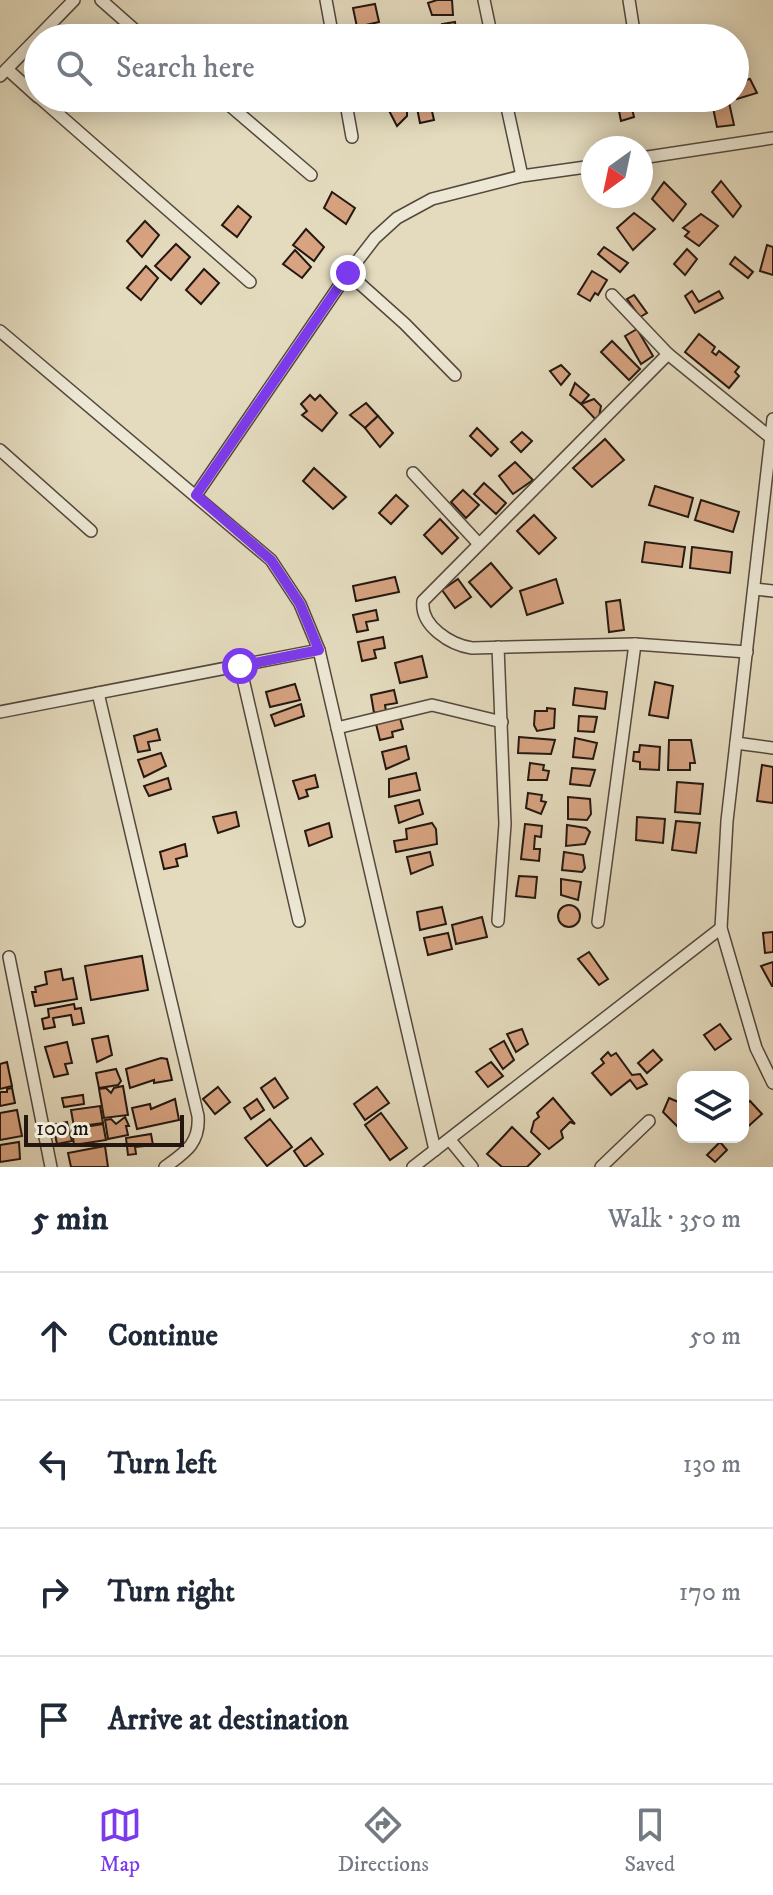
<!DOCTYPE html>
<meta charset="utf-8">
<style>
body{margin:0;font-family:"IM FELL DW Pica",serif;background:#f6f6f7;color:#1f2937}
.controls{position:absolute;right:24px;bottom:24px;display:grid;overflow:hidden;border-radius:16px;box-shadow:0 4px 20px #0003}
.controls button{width:72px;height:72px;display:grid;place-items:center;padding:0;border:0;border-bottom:2px solid #e0e1e3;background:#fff;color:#1f2937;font:40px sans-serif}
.compass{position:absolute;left:581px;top:136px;width:72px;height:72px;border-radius:50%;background:#fff;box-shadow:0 4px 20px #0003;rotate:213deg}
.scale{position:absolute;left:24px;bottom:20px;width:160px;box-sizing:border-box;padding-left:8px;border:4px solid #241710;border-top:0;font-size:22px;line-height:28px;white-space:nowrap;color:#241710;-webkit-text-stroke:6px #ede8d5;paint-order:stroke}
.stop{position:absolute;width:24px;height:24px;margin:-18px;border:6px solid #7c3aed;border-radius:50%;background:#fff}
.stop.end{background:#7c3aed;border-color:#fff;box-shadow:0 2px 8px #0008}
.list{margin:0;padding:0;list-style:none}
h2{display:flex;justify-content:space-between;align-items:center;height:104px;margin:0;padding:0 32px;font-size:34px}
h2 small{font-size:26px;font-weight:400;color:#747a83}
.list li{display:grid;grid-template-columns:52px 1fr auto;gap:24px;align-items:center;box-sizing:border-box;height:128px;padding:0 32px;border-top:2px solid #e0e1e3}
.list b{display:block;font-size:30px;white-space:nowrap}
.list em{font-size:26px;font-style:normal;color:#747a83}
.icon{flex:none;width:44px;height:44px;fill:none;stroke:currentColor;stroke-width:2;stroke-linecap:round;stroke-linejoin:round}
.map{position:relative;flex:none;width:773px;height:1167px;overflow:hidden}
.search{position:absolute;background:#fff;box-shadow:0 4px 20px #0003;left:24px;right:24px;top:24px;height:88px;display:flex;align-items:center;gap:20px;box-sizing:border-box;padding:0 28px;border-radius:44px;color:#747a83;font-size:30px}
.sheet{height:616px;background:#fff}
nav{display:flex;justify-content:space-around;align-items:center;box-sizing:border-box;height:112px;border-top:2px solid #e0e1e3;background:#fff;font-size:22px;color:#747a83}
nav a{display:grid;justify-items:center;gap:4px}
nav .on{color:#7c3aed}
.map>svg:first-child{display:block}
</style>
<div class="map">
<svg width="773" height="1167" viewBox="0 0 773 1167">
<rect width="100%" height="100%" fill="#e4dbbe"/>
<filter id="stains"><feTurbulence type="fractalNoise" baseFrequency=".0025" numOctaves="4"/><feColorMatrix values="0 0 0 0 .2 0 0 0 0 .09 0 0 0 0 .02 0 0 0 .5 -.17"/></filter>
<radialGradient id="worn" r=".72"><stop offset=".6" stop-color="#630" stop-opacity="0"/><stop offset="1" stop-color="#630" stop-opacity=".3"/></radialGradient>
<!-- building -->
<g fill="#d7a381" stroke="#241710" stroke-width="2">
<path d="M437,0H452L453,15H432L428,3Z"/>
<path d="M375,4L379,22L357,27L353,8Z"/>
<path d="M455,22L457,38H436L434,34L443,31L442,24Z"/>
<path d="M380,28L382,38H357L356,33Z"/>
<path d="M750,79L757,93L737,99L735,82Z"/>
<path d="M429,98L434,120L420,123L417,108H407V116L397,126L383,99Z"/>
<path d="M711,98H728L734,125L717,127Z"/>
<path d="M631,104L634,117L621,121L618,106Z"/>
<path d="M721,181L741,206L733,217L712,192Z"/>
<path d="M664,182L686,204L673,221L652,199Z"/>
<path d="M332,192L355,208L346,224L324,208Z"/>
<path d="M238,206L251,217L237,237L222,225Z"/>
<path d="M634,213L655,229L633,250L617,228Z"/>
<path d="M701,214L718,226L699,246L685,236L689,232L683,228Z"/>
<path d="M145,221L159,235L142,257L127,241Z"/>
<path d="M306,229L324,247L314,261L293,245Z"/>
<path d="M176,244L190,257L171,280L155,266Z"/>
<path d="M767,245L773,247V275L760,271Z"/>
<path d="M604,247L628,263L620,272L598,254Z"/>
<path d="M687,249L697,259L685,275L674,264Z"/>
<path d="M295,250L311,267L302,278L283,264Z"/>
<path d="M735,257L753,272L748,278L730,264Z"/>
<path d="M146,266L158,278L141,300L127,288Z"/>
<path d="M204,269L219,283L201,304L186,290Z"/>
<path d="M592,271L607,280L598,295L595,293L590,301L578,294Z"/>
<path d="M692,291L699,302L719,291L723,298L695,313L685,296Z"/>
<path d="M634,295L647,313L640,317L627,299Z"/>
<path d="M637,329L653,356L641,364L625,336Z"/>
<path d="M699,334L715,347L712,352L716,355L719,351L739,367L735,372L739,376L729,388L685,352Z"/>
<path d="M612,341L640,369L629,380L601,352Z"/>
<path d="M561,365L570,374L561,385L550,371Z"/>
<path d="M575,383L589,395L581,404L570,395Z"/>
<path d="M310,395L315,400L320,395L337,413L322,431L302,415L307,411L301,404Z"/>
<path d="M594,399L601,406L598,422L581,404Z"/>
<path d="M366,403L378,416L365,428L350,415Z"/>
<path d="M378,416L393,433L380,447L365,428Z"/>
<path d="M477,428L498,449L491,456L470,436Z"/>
<path d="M522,432L532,441L521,452L511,442Z"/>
<path d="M605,439L624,460L592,487L573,468Z"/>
<path d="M515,462L533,480L513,494L499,476Z"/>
<path d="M314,468L346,497L333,509L303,481Z"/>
<path d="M484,483L506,503L496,514L474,494Z"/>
<path d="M655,486L693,498L688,517L649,505Z"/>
<path d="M463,490L479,505L466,518L451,502Z"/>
<path d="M396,495L408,506L391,524L379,513Z"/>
<path d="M701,500L739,512L733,532L695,520Z"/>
<path d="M534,515L556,538L539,554L517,531Z"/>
<path d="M440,519L458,538L442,554L424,535Z"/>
<path d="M645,542L685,547L682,567L642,562Z"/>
<path d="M692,547L732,552L730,573L690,568Z"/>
<path d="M491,563L512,588L491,607L469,582Z"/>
<path d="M395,577L399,592L356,601L353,586Z"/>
<path d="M458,579L471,597L455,608L442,590Z"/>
<path d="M556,579L563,603L527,615L520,591Z"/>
<path d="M620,600L624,630L609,632L606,602Z"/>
<path d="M376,610L378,620L366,622L368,630L357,632L353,615Z"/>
<path d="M383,637L385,648L374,650L376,658L362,661L358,642Z"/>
<path d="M422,656L427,677L400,683L395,663Z"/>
<path d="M655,682L673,686L668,718L649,715Z"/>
<path d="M295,684L300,700L270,707L266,692Z"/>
<path d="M575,688L607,692L605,709L573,705Z"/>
<path d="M394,690L397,703L385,705L386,711L374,713L371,695Z"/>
<path d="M301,704L304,716L275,726L271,715Z"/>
<path d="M547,708L555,709L554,728L537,731L534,725L535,711H547Z"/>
<path d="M579,716L597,717L594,732L578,731Z"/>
<path d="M400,718L403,729L392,732L393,737L380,740L376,724Z"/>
<path d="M157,729L160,740L148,742L150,750L138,752L134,736Z"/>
<path d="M519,737L555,740L551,754L518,753Z"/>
<path d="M575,738L597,743L593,759L573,757Z"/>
<path d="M669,740H691L695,763H690V770H668Z"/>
<path d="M640,745L660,747L659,770L640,769V762L633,761L634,752H639Z"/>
<path d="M406,746L409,759L386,769L382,752Z"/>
<path d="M161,753L166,766L144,777L138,760Z"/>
<path d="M530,763L544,765L543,770L549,771L547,780H528Z"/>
<path d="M762,765L773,767V803L757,801Z"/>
<path d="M572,768L595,770L590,786L570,784Z"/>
<path d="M416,773L420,790L389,797V779Z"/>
<path d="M315,775L318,787L306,790L308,796L299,799L293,781Z"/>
<path d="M168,778L171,789L149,796L144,786Z"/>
<path d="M677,782L703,784L700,814L675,812Z"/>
<path d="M528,793L542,795L541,801L546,802L541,814L526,808Z"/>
<path d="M568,797L590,799L591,814L587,820L568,819Z"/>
<path d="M419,800L423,814L399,823L395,806Z"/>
<path d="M236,812L239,826L218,833L213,817Z"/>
<path d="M637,817L665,819L663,843L636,840Z"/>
<path d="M676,821L700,823L696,853L672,850Z"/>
<path d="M329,823L332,837L309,846L305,831Z"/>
<path d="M432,823L436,829L437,844L396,852L394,841L407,839L406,829Z"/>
<path d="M525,824L542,826L541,837L535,836L534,849H540L539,861L521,859Z"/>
<path d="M567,825L586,828L590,832L585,844L566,846Z"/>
<path d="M185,844L187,856L176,859L178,866L164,869L160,852Z"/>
<path d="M430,852L433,865L411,874L407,857Z"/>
<path d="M564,852L583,855L585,868L582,872L562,870Z"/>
<path d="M519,876L537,877L535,898L516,896Z"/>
<path d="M561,879L581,882L578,900L561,895Z"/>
<circle cx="569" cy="916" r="11"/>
<path d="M442,907L446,924L420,930L417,912Z"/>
<path d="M482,917L487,937L456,944L452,925Z"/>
<path d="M773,932V952L765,953L763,933Z"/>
<path d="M448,933L452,949L428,955L424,938Z"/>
<path d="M589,952L608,979L599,985L578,959Z"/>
<path d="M142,956L148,990L91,1000L85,966Z"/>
<path d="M773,962V986H772L761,966Z"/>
<path d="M61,969L63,980L73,978L77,999L35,1006L32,992H36L35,987L47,984L45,972Z"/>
<path d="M74,1004L75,1009L81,1008L84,1023L73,1025L71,1015L53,1018L55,1027L44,1029L42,1019L49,1017L48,1009Z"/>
<path d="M720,1024L731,1039L715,1050L704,1035Z"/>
<path d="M522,1029L528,1044L516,1052L507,1034Z"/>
<path d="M108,1036L112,1055L97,1062L92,1039Z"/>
<path d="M504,1041L514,1060L503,1069L490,1049Z"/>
<path d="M67,1042L72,1063L65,1064L68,1074L54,1077L45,1047Z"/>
<path d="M653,1050L662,1060L647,1073L638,1063Z"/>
<path d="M608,1052L611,1056L616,1053L632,1075L640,1074L647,1084L637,1089L630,1080L611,1095L592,1073L604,1063L601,1059Z"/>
<path d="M161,1058L167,1059L172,1080L154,1083V1080L130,1088L126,1069Z"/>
<path d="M7,1062L12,1086L0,1089V1064Z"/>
<path d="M491,1062L503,1076L488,1087L476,1072Z"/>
<path d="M116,1069L121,1081L118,1085L99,1088L96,1073Z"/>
<path d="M275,1078L288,1098L274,1108L261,1088Z"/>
<path d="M123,1086L128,1115L104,1118L99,1089L106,1088L111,1093L114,1088Z"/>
<path d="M218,1087L230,1102L215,1114L203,1099Z"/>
<path d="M377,1087L389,1103L365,1120L354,1104Z"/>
<path d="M12,1088L15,1103L0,1106V1092H7V1089Z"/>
<path d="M83,1095L84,1104L64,1107L62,1098Z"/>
<path d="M553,1098L575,1124L570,1122L561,1131L563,1138L549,1149L531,1132L534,1121L539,1117L537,1113Z"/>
<path d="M669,1098L683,1104V1120L677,1126L663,1112Z"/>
<path d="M175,1099L179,1120L137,1129L132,1108L150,1104L151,1109Z"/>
<path d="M257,1099L264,1110L251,1119L244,1108Z"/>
<path d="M750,1101L762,1114L743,1131V1107Z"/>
<path d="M100,1106L103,1123L74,1127L71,1110Z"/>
<path d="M17,1110L22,1136L0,1140V1113Z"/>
<path d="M381,1113L407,1148L390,1160L365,1125Z"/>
<path d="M125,1117L129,1126H126L128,1135L108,1139L105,1120L111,1119L116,1124Z"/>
<path d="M270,1119L292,1147L267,1166L245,1138Z"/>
<path d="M67,1122L72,1141L57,1144L53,1125Z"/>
<path d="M103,1124L106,1140L74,1145L72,1129Z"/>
<path d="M512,1127L540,1154L527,1167H502L487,1154Z"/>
<path d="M151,1134L153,1145L135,1147L136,1154L128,1155L126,1138Z"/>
<path d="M311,1138L323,1154L305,1167L294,1151Z"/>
<path d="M19,1142L20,1159L0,1162V1145Z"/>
<path d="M720,1142L727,1150L715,1162L707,1155Z"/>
<path d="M105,1146L108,1167H71L68,1153Z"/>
</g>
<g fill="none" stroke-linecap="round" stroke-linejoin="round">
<defs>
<g id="minor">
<path d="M101,0L144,38"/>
<path d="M326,0L333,38"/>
<path d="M484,0L492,38"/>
<path d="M629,0L635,38"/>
<path d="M7,69L38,97"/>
<path d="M0,76L74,0"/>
<path d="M40,98L250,282"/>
<path d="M221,98L311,175"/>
<path d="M345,98L352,137"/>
<path d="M505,98L522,176"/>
<path d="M641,158L773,138"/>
<path d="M348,273L405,324L455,375"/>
<path d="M612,295L668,354L770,437"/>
<path d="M0,331L271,560L300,604L319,650L435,1150"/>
<path d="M668,354L423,601C420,626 451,645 472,648L635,644L747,652"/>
<path d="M773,419L727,821L721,928L756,1048L773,1083"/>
<path d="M0,450L91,531"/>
<path d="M413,473L479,544"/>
<path d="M196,495L348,273L375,238L397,218L432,199L522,176L593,166"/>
<path d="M754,589L773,591"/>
<path d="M498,647L505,824L498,921"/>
<path d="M240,666L299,921"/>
<path d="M98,693L198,1116C200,1143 186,1152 165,1167"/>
<path d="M0,712L319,650"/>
<path d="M337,728L432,705L502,722"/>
<path d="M736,743L773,748"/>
<path d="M598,922L635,644"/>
<path d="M9,957L51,1167"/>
<path d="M450,1140L472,1167"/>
<path d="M413,1167L721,928"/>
<path d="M601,1167L649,1121"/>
</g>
</defs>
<!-- minor casing -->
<use href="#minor" stroke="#54483c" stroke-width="14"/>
<!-- minor -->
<use href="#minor" stroke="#ede8d5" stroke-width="11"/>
</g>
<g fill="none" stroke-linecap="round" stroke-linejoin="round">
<!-- route -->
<path stroke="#7c3aed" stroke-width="10" d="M240,666L319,650L300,604L271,560L196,495L348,273"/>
</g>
<rect width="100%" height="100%" filter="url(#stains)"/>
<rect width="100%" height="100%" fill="url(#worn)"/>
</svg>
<div class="controls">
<button><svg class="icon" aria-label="layers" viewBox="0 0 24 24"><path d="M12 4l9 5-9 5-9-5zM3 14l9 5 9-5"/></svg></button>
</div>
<svg class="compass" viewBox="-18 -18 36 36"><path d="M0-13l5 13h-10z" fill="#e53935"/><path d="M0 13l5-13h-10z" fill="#747a83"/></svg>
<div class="scale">100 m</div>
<div class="stop" style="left:240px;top:666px"></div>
<div class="stop end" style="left:348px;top:273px"></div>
<div class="search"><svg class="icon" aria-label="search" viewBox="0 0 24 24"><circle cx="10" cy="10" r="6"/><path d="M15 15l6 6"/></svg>Search here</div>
</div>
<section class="sheet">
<h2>5 min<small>Walk · 350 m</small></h2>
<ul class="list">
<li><svg class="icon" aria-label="ahead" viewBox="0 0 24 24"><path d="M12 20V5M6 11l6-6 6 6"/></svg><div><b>Continue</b></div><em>50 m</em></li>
<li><svg class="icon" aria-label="left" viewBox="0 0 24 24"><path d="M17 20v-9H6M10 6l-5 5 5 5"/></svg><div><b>Turn left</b></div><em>130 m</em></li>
<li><svg class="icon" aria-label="right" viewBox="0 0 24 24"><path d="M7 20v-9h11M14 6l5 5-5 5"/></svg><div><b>Turn right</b></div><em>170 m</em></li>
<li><svg class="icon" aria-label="arrive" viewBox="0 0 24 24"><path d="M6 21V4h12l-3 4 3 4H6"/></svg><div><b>Arrive at destination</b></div></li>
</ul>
</section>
<nav>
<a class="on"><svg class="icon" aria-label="map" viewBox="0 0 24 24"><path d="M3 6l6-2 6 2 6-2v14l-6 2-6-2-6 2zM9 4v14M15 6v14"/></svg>Map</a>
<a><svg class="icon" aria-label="directions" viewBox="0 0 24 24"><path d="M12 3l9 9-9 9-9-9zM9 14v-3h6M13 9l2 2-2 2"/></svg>Directions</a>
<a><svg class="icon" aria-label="saved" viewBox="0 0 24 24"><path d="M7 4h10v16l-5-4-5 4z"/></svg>Saved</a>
</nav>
